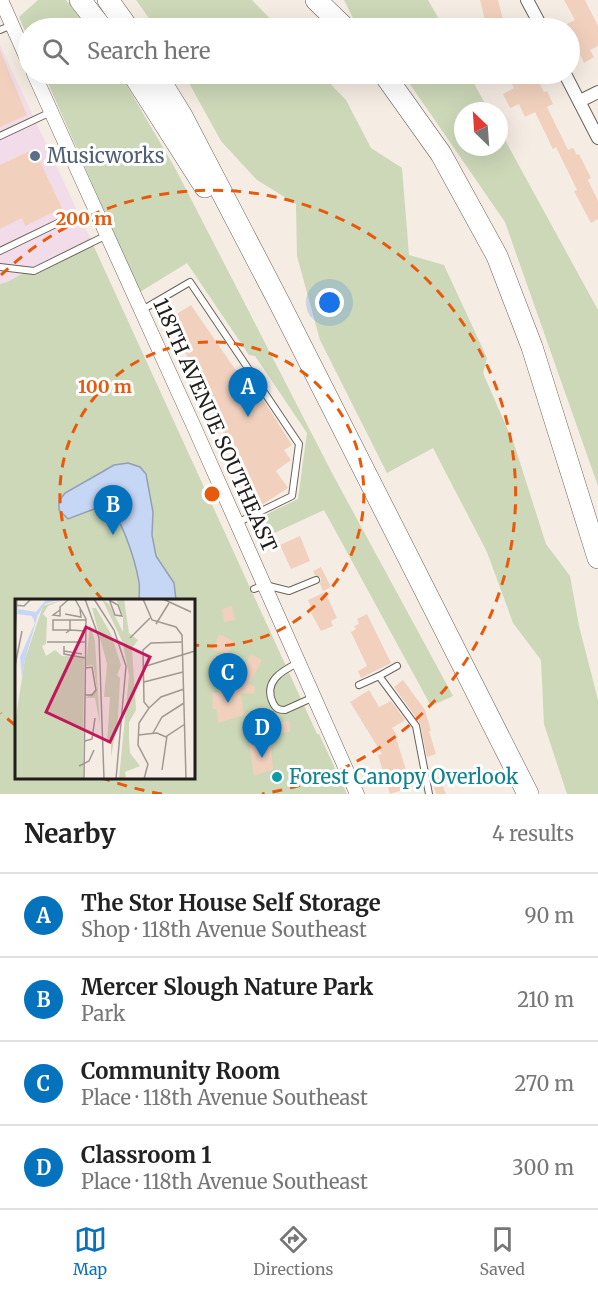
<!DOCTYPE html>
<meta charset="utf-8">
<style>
body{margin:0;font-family:Merriweather,serif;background:#f2f2f2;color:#222}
.compass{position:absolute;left:454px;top:102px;width:54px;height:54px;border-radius:50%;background:#fff;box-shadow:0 6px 24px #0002;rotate:335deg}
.you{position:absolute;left:330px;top:303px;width:21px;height:21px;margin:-15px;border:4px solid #fff;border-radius:50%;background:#1a73e8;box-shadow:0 0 0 9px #1a73e833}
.badge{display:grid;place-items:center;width:39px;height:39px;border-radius:50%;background:#0572bd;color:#fff;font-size:20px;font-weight:700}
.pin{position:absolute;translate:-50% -50px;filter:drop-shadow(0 2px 3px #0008)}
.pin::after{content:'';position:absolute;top:32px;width:21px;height:18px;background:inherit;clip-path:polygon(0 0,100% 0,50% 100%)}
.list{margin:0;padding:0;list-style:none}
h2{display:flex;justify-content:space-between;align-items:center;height:78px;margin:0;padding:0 24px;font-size:26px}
h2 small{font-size:20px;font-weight:400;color:#767676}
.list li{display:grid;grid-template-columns:39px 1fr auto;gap:18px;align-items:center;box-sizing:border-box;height:84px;padding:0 24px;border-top:2px solid #e0e0e0}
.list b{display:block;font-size:22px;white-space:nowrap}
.list p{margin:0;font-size:20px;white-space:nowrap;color:#767676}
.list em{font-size:20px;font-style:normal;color:#767676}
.icon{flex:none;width:33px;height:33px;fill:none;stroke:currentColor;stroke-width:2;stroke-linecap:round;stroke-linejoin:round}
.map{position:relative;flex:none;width:598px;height:794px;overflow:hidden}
.search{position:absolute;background:#fff;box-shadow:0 6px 24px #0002;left:18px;right:18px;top:18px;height:66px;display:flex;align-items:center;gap:15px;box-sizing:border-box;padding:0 21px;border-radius:33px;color:#767676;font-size:22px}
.sheet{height:414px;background:#fff}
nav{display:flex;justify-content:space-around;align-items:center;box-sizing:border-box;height:84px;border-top:2px solid #e0e0e0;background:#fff;font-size:16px;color:#767676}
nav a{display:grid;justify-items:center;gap:3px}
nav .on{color:#0572bd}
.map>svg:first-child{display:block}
</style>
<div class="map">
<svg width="598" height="794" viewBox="0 0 598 794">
<rect width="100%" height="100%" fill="#f5ece3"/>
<!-- industrial -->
<path fill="#f3dce9" d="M0,45L90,238L7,282L0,284Z"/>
<!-- green -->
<g fill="#ccd8b8" fill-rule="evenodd">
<path d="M38,0H66L88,28H28V38L19,17Z"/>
<path d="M136,0H252L279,28H156Z"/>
<path d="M344,0H428L444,28H362L354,20Z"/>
<path d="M44,74H120L175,168L332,473L453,696L431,706L324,510L257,541L249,523L298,499L307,433L255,356L249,355L187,263L140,292Z"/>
<path d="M184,74H321L346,100L371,148L402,168L409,255L444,265L487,358L483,373L514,444L546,544L570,576L579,626L598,700V794H567L544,724L541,660L513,623L487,552L433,448L387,473L320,340L297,256L296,204L257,180L221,141Z"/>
<path d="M403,74H469L489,111H463V147H499V129L598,310V486L505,222Z"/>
<path d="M90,238L317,734H319L347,794H0V284L7,282ZM16,600H194V778H16Z"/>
</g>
<!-- water -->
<path fill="#c6d7f5" stroke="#949fb3" stroke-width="1.5" d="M128,463L140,467L146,474L153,512L152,535L156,556L174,583L176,600H139C139,594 140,588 139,582C136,565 120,505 102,506L68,519L59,510V501L65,493L102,472L114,465Z"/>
<!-- building -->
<g fill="#f1d1be">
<path d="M480,0H498L505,28H487Z"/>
<path d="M564,0H585L598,26V46L590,50L594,57L584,63L570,33V28H567L565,25L575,20Z"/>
<path d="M0,50L27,115L0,127Z"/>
<path d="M507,74H535L544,92L547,91L553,104L547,107L568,150L573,148L577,155L579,154L591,178L588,180L598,201V219L591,223L574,191L577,190L556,147L553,149L535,112L525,117L519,104L510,108L503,94L514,88Z"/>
<path d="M34,149L62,208L25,226L22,218L0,229V165Z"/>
<path d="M191,305L259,404L264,401L292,445L284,450L291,460L276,471L288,488L260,506L241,478L247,474L227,445L230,442L222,431L225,429L206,402L211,399L192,372L196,369L178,342L181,340L167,320Z"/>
<path d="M300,536L310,561L291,569L280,545Z"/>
<path d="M321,567L331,587L323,591L320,584L321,578L315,575L313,571Z"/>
<path d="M325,592L337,618L331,621L333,626L321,631L311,613L313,612L308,600Z"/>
<path d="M232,606L235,620L224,622L222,609Z"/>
<path d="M367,614L391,663L361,678L358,671L367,666L351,632L356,629L354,626L359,624L357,619Z"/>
<path d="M219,634L233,641L228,654L213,650Z"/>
<path d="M251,654L262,660L249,684L255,687L254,694L241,693L244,715L218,723L217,709H213L212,692L227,694L229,672L239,678Z"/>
<path d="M403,680L425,710L431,731H429L436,754L427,757L420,723L394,687Z"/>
<path d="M369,690L379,707L391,701L405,720L392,728L398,737L396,738L407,773L416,769L421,784L390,794L378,755L382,754L350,702Z"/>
<path d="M289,721L290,732L275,733L274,723Z"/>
<path d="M249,743L271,746L273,769L254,776Z"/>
<path d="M439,777L446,794H436L432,780Z"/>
</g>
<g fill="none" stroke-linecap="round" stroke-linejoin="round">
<defs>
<g id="service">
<path d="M0,30L12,25"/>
<path d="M0,136L51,112"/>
<path d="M0,251L62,221"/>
<path d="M0,267L34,271L107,235"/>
<path d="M142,310L190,282L299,444L292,496L237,523"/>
<path d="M254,589L265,585L289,591L316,580"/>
<path d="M298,663C281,671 263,682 273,703C276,709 279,710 285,710L314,697"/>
<path d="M397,666L379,676L416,726L429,794"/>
<path d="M359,685L379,676"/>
</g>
<g id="minor">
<path d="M527,0L542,28"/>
<path d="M565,74L598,138"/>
<path d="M580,101L598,92"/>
</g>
<g id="tertiary">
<path d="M1,0L28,61"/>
<path d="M34,74L195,429L357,794"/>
</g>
<g id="motorway">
<path d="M80,0L102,28"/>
<path d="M108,0L128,28"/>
<path d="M316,0L345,28"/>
<path d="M133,74L205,187"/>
<path d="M156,74L182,116L280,304L528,794"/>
<path d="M384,74L441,154L497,256L532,347L598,558"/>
</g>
</defs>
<!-- service casing -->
<use href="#service" stroke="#6a635b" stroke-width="8"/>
<!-- minor casing -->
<use href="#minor" stroke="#6a635b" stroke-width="14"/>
<!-- tertiary casing -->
<use href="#tertiary" stroke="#6a635b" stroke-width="15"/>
<!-- motorway casing -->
<use href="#motorway" stroke="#6a635b" stroke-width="22"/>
<!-- service -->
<use href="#service" stroke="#fff" stroke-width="6"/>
<!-- minor -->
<use href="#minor" stroke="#fff" stroke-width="12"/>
<!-- tertiary -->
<use href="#tertiary" stroke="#fff" stroke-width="14"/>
<!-- motorway -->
<use href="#motorway" stroke="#fff" stroke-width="21"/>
</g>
<!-- distance rings -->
<g fill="none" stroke="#e8590c" stroke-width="3" stroke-dasharray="10 8">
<path d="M103 600A152 152 0 1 1 195 645"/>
<path d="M162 794A304 304 0 0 1 103 778M15 725A304 304 0 0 1 1 713M1 275A304 304 0 1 1 262 794"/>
</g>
<!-- markers -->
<circle fill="#5c6f8a" stroke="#fff" stroke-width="2" cx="35" cy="156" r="6"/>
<circle fill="#0f9aa8" stroke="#fff" stroke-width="2" cx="277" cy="777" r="6"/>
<g text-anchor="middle" stroke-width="6" stroke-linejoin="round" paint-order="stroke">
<!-- service labels -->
<g font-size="20" fill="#4e5e75" stroke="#fff" text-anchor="start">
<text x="47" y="163">Musicworks</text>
</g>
<!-- street labels -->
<g font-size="20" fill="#211d1a" stroke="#fff">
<text transform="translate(215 425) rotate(66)" y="7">118TH AVENUE SOUTHEAST</text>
</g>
<!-- culture labels -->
<g font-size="20" fill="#0d838f" stroke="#fff" text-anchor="start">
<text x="289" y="784">Forest Canopy Overlook</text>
</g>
</g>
<!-- overview -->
<g transform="translate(15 599)">
<rect width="180" height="180" fill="#f5ece3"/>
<path d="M49,0L33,7L28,15L32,19L31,45L27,47L31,57L40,51L47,57L69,58L68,180H0V124L10,60L28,7ZM87,0L94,5L108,33V16L101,0H109L114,34L123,41L117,49L121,111L114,123V140L115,154L125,167L110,173L111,180H104L114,77L108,44ZM77,9H81L96,35L106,66L102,76L105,79L103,119L96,158V145L92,144L95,98H89L92,65ZM75,25L80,42L85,126L80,99H71L82,90L78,66L71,67Z" fill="#ccd8b8"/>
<path d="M46,0L30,5L23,16L10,60L0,126L7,79L5,58L20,24L17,17L2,15L3,10L21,13L31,1Z" fill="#c6d7f5"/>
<path fill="none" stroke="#a09993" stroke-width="1.5" d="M60,0L71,20L69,180M70,0L84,39L89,180M79,0L99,31L111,67L101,180M94,0L100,16L107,17L103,6L94,1M128,0L137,21L161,28L167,36L171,180M148,0L176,13M0,6L9,7L16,0M45,11L38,16L45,17V8L54,0M50,15L66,18L65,10M141,25L154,4M71,32L55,31V21H71M51,34L55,31H38V21H55M0,38L2,0M115,39L135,19M32,43H71M49,47V55L71,59M49,52L67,55M0,67L7,32M128,68L180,52M129,83L168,73M70,96H77L81,91L77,68L71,69M134,109L146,98L169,90M138,134L147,118L169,104M123,136L142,134L151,138M70,142L77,140L80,119M64,167L74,162L79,151M147,171L152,137L170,125M129,180L133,165L123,146L124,124L134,109L129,103L128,51L136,44L168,43"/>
<path fill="#c2185b" fill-opacity="0.15" stroke="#c2185b" stroke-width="3" d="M71,28L135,58L95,143L31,113Z"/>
<rect width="180" height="180" fill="none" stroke="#211d1a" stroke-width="3"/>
</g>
<circle cx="212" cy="494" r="9" fill="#e8590c" stroke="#fff" stroke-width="3"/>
<g font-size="18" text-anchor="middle" font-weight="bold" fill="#e8590c" stroke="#fff" stroke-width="6" stroke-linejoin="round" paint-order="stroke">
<text x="84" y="225">200 m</text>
<text x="105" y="393">100 m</text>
</g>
</svg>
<svg class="compass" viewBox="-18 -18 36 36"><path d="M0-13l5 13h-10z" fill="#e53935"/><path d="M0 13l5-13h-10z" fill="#767676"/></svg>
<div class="you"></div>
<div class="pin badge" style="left:248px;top:417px">A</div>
<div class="pin badge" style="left:113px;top:535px">B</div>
<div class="pin badge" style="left:228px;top:703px">C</div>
<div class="pin badge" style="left:262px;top:758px">D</div>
<div class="search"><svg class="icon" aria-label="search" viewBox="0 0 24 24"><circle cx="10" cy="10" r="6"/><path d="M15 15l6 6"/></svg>Search here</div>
</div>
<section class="sheet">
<h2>Nearby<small>4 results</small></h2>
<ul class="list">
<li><span class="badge">A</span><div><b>The Stor House Self Storage</b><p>Shop · 118th Avenue Southeast</p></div><em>90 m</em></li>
<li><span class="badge">B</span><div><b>Mercer Slough Nature Park</b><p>Park</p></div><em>210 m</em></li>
<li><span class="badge">C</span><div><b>Community Room</b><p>Place · 118th Avenue Southeast</p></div><em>270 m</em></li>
<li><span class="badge">D</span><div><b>Classroom 1</b><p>Place · 118th Avenue Southeast</p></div><em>300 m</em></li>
</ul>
</section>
<nav>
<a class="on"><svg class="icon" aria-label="map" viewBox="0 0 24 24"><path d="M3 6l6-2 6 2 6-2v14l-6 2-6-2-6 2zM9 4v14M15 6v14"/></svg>Map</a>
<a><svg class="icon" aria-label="directions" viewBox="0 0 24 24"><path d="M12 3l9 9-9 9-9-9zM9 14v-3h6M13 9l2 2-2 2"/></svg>Directions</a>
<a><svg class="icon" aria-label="saved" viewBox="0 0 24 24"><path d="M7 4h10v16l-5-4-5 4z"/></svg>Saved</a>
</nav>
